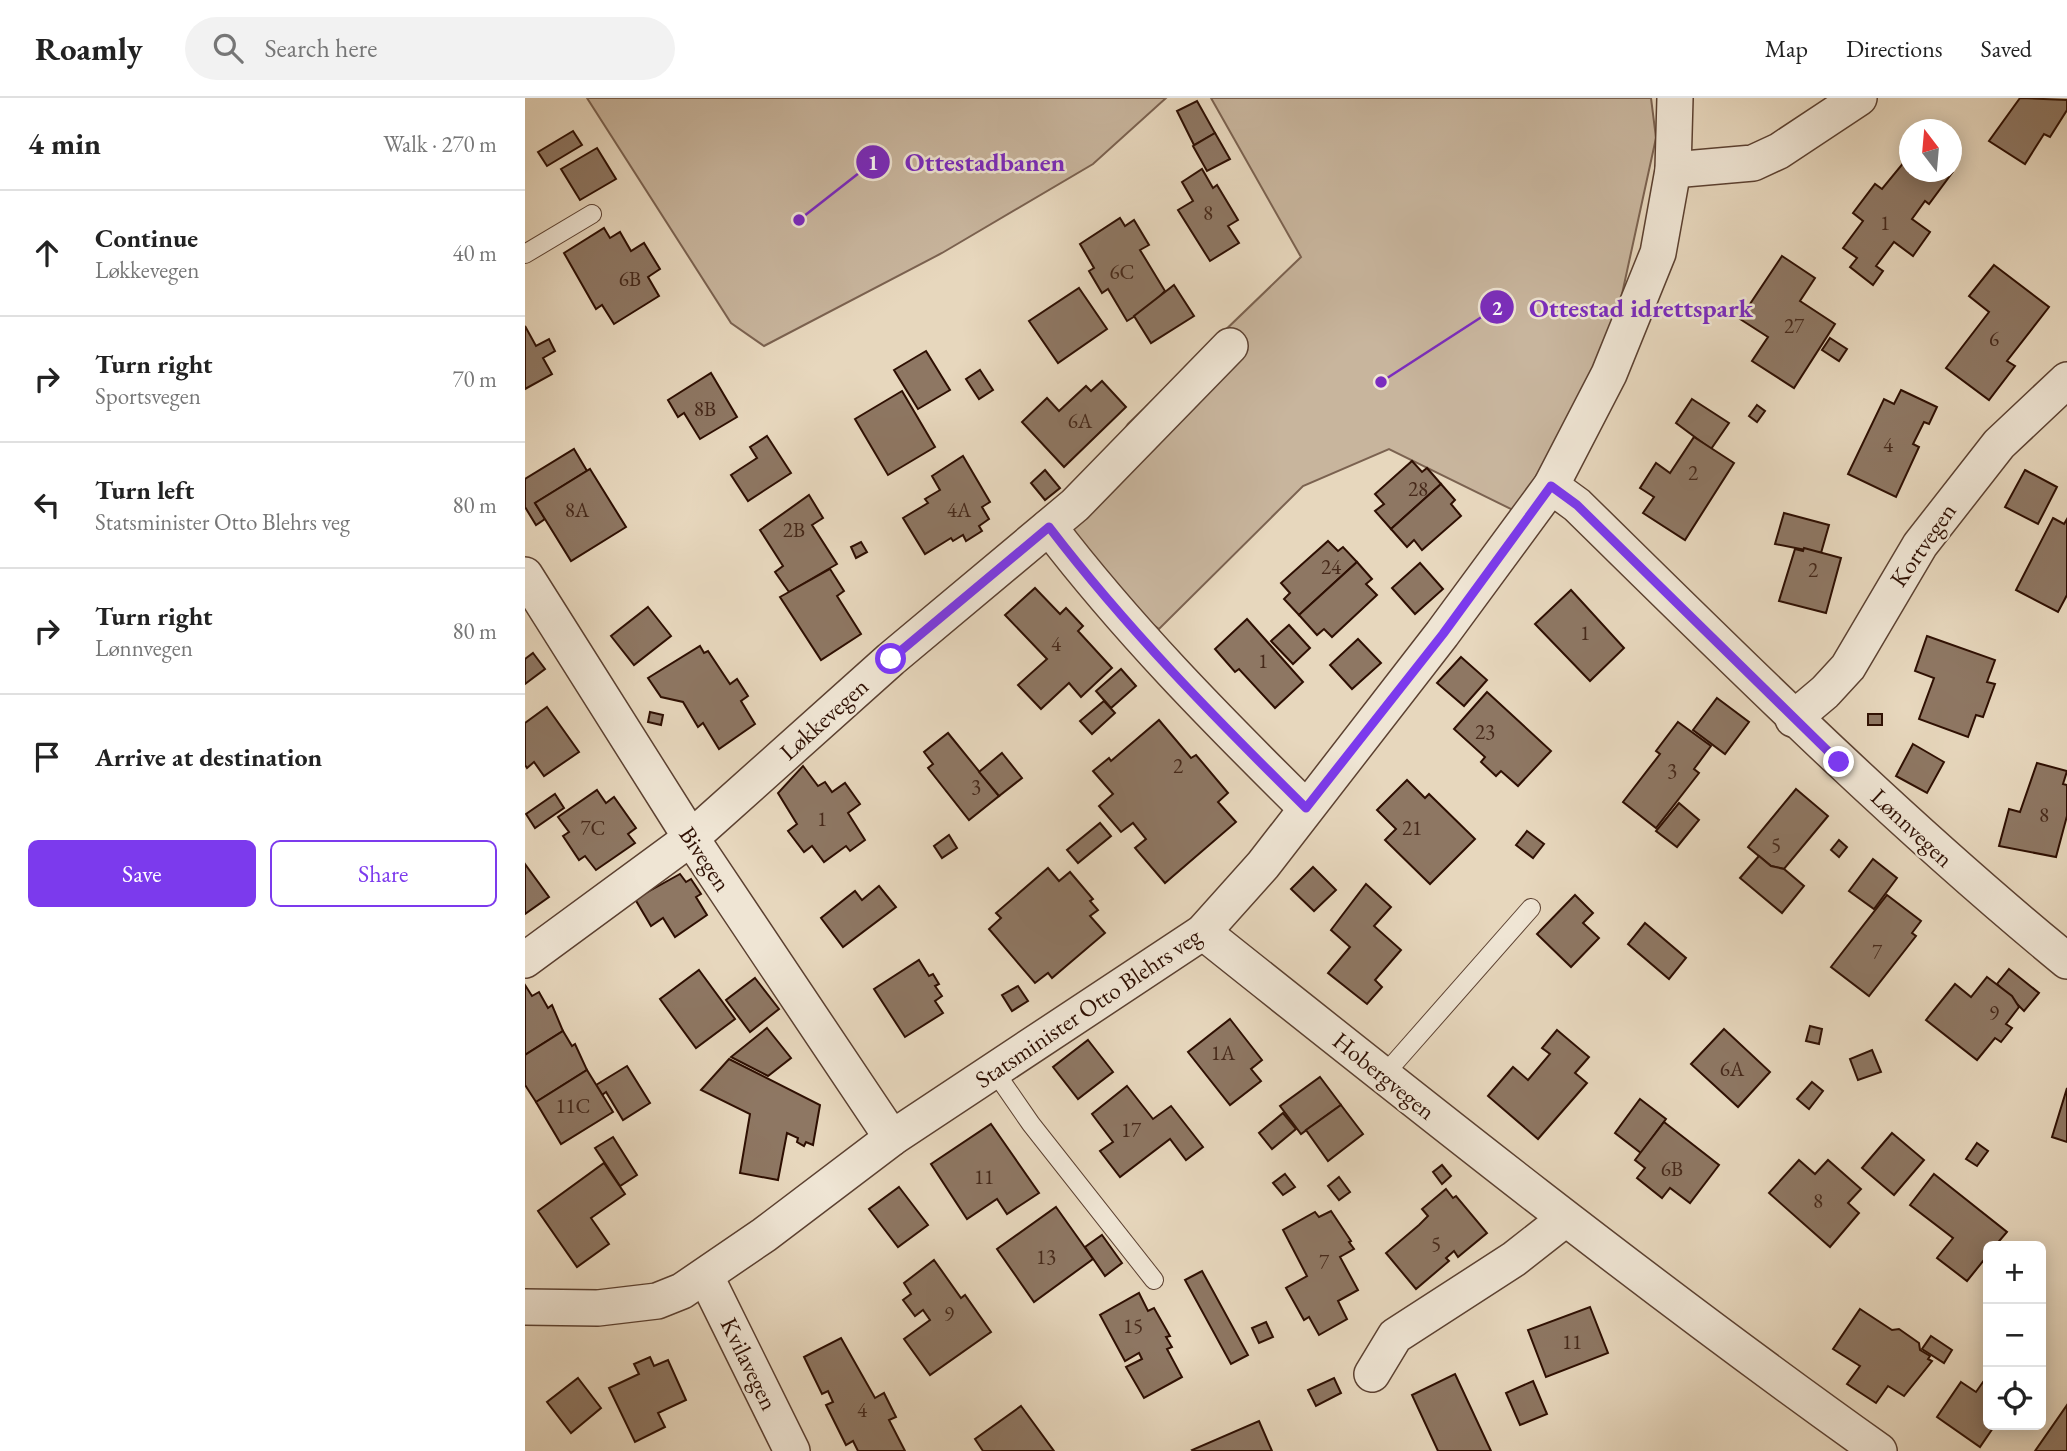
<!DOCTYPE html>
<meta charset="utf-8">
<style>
body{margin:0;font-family:"EB Garamond",serif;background:#f2f2f2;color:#222}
.controls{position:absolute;right:21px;bottom:21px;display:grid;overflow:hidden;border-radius:10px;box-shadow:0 4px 18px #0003}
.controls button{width:63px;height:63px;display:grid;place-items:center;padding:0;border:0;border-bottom:2px solid #e0e0e0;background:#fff;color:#222;font:35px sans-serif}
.compass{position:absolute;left:1374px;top:21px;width:63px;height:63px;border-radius:50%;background:#fff;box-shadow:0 4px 18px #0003;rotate:344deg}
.stop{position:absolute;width:21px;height:21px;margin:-16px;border:5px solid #7c3aed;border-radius:50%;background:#fff}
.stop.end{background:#7c3aed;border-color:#fff;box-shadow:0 2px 7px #0008}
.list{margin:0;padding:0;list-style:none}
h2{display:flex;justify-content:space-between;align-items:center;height:91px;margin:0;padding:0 28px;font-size:30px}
h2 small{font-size:23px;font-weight:400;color:#767676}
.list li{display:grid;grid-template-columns:46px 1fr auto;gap:21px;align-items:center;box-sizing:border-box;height:126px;padding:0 28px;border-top:2px solid #e0e0e0}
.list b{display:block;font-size:26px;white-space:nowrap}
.list p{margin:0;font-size:23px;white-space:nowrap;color:#767676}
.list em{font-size:23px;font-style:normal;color:#767676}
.actions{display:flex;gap:14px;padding:21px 28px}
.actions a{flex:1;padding:16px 0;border:2px solid #7c3aed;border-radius:10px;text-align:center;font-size:24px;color:#7c3aed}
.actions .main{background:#7c3aed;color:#fff}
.icon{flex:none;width:38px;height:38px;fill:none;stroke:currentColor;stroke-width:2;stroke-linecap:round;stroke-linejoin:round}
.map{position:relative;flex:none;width:1542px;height:1353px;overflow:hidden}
header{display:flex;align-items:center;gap:42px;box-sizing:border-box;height:98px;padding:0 35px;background:#fff;border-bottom:2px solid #e0e0e0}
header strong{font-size:33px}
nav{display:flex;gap:38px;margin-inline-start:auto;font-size:24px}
.search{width:490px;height:63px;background:#f2f2f2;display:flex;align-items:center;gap:18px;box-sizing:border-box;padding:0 24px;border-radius:38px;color:#767676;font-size:26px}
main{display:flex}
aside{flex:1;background:#fff}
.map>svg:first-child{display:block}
</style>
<header>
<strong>Roamly</strong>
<div class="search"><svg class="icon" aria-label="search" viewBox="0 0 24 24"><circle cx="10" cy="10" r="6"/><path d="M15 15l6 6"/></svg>Search here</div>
<nav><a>Map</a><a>Directions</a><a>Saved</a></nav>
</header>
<main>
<aside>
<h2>4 min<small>Walk · 270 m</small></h2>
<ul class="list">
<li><svg class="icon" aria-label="ahead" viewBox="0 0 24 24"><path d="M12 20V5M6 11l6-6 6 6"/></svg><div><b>Continue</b><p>Løkkevegen</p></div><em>40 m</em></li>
<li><svg class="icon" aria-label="right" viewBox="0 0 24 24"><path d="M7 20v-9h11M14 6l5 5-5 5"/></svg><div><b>Turn right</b><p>Sportsvegen</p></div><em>70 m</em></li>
<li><svg class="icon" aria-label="left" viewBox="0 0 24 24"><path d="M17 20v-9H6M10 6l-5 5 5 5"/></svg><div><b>Turn left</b><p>Statsminister Otto Blehrs veg</p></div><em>80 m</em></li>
<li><svg class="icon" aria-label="right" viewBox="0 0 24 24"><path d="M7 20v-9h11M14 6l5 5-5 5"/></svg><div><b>Turn right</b><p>Lønnvegen</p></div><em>80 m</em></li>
<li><svg class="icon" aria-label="arrive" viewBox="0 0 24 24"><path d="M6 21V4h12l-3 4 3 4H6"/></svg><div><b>Arrive at destination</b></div></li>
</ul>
<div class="actions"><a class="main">Save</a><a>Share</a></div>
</aside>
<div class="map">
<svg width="1542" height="1353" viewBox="0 0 1542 1353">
<rect width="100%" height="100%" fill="#e7d7bd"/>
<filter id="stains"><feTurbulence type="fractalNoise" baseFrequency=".00286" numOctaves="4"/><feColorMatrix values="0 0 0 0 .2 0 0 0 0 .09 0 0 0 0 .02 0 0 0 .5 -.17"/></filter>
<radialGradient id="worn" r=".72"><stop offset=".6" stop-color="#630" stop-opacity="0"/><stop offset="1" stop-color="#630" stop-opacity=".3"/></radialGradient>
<!-- green -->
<g fill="#c8b59d" stroke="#7b6250" stroke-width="2">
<path d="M62,0H641L568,66L417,155L239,248L206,225Z"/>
<path d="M686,0H1126L1131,40L1087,242L992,414L864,351L778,388L634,531L523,448L603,326L776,159Z"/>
</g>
<!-- building -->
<g fill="#8e7763" stroke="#2e0f02" stroke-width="2">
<path d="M1495,0L1542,2V12L1525,39L1519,36L1500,66L1464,43Z"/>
<path d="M672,3L690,35L669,47L652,13Z"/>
<path d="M48,33L57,47L22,68L13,54Z"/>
<path d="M690,35L705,61L682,73L668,48Z"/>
<path d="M72,50L91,81L55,102L36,71Z"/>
<path d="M1384,58V74L1427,75L1404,106L1400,103L1387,121L1405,134L1388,158L1369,144L1351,168L1358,173L1348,187L1325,169L1332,160L1318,150L1338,123L1328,115L1350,86L1357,91Z"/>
<path d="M677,71L688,90L692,87L713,122L703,128L714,145L685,163L653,112L668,103L657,84Z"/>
<path d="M595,120L600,128L609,122L624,147L615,152L640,193L622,211L602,223L583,191L577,195L564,173L569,170L555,146Z"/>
<path d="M79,130L85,140L95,134L106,153L119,145L135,171L123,179L134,198L89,226L77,207L71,211L39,155Z"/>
<path d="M1257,158L1290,180L1275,203L1310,226L1269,290L1227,263L1243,239L1215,221Z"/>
<path d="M1469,167L1524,209L1482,263L1490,268L1464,302L1421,270L1464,214L1444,198Z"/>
<path d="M649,187L669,218L626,245L609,218Z"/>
<path d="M554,190L582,231L533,265L504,223Z"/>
<path d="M0,228L11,248L24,241L30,253L18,260L27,276L0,291Z"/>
<path d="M1305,240L1322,251L1314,263L1297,252Z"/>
<path d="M401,253L425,292L393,311L369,272Z"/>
<path d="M455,272L468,292L454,301L441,281Z"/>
<path d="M186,275L212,319L175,341L159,315L153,319L143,302Z"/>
<path d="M577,283L601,309L539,369L497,324L522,300L534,313L561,288L566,293Z"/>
<path d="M1376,292L1412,309L1404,326L1399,324L1388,346L1394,349L1371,399L1323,376L1359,301L1369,306Z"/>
<path d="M377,293L410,349L363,377L330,321Z"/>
<path d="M1167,301L1204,325L1186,351L1151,325Z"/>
<path d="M1232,307L1240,313L1232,324L1224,318Z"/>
<path d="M242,338L266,375L223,403L206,377L232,360L225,349Z"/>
<path d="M1169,339L1209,365L1160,442L1118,415L1129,399L1115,390L1131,365L1145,375Z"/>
<path d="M49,351L62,373L10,405L20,421L11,427L0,409V381Z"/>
<path d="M438,358L465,404L457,409L464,421L454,428L457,433L441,443L438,437L428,443L426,440L400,456L378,420L403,405L400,401L415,392L407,378Z"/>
<path d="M887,363L897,374L902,370L916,386L866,431L850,413L859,406L850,396Z"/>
<path d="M65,371L101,429L46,463L10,405Z"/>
<path d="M520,372L535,390L520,402L506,385Z"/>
<path d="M1500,372L1532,389L1513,426L1480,409Z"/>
<path d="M916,386L930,402L926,406L936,418L897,452L889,442L882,449L866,431Z"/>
<path d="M284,397L298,420L287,427L312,466L264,494L250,474L258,468L235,432Z"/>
<path d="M1259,415L1304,427L1296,455L1250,446Z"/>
<path d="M1528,420L1539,426L1542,421V497L1533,514L1491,492Z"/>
<path d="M803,443L813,453L818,449L832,464L774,517L759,501L765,495L756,485Z"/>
<path d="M336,444L342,454L331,460L326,449Z"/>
<path d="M1279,450L1316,460L1301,515L1254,503L1270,451L1278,453Z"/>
<path d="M832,464L847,481L841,486L852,497L807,539L799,531L792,537L774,517Z"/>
<path d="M895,465L918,491L890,516L867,490Z"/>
<path d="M305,471L319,493L312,498L336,536L296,562L255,499Z"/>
<path d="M510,490L535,516L541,510L558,528L553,533L587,570L556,599L544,585L516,611L493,587L522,561L480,517Z"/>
<path d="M1046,492L1099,550L1065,583L1010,526Z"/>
<path d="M123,509L146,538L109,567L86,538Z"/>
<path d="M722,521L778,584L750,610L714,571L710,574L690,551Z"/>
<path d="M764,527L785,550L768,566L746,543Z"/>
<path d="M1402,538L1470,562L1462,584L1470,586L1458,619L1451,617L1443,639L1394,621L1409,580L1390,573Z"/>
<path d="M833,541L856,565L827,591L805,567Z"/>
<path d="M175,548L179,555L183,553L205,586L212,581L223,598L216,603L230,626L194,651L178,625L173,629L158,604L136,599L123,580Z"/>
<path d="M8,555L20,571L0,586V561Z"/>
<path d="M936,559L962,582L939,608L912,585Z"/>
<path d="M596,571L611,588L586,610L571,593Z"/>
<path d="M962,594L1026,653L993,688L976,673L971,678L956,664L960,659L929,631Z"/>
<path d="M1192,600L1224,624L1200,656L1168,632Z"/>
<path d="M579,603L590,615L567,636L555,623Z"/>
<path d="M22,609L54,654L19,678L9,664L2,670L0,667V625Z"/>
<path d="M125,614L138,617L136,627L123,624Z"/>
<rect x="1343" y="616" width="14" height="11"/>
<path d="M634,622L666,660L671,657L703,695L693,704L711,724L640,785L610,750L621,741L608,725L596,734L574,708L588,696L568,673L584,660L586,663Z"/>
<path d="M1153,624L1186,648L1169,671L1174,675L1131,730L1098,704L1135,656L1131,653Z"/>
<path d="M423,635L474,698L444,722L403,670L408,666L399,654Z"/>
<path d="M1388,646L1419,664L1402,695L1371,678Z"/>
<path d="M477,655L497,680L474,698L454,674Z"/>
<path d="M1512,665L1542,673L1538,686L1542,687V718L1531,759L1474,748L1484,711L1495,714Z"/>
<path d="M278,668L293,688L300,684L307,694L320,685L335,706L323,715L340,742L325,753L321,748L299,764L287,748L279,754L263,733L272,726L253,695Z"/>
<path d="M882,682L900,700L904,696L950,741L905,786L860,742L871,731L852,712Z"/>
<path d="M1271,691L1303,718L1259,771L1246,768L1223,749Z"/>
<path d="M72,692L81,705L89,699L111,730L103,736L110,745L71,772L60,758L54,762L38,738L44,734L33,719Z"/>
<path d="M30,696L39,710L10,730L1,716Z"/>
<path d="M1154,705L1174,722L1152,749L1131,733Z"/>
<path d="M575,725L586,738L553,765L542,752Z"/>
<path d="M1002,733L1019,746L1008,760L991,747Z"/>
<path d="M424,737L432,750L417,760L409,748Z"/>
<path d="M1314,742L1322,749L1314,759L1306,752Z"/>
<path d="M1234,758L1246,768L1259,771L1279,788L1257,815L1215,780Z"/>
<path d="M1348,761L1372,780L1349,811L1324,793Z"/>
<path d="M0,766L24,799L0,816Z"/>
<path d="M788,769L811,792L789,813L766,791Z"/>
<path d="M523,770L534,783L545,774L568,801L565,803L573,812L565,818L580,835L527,880L523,875L510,885L464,831L476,820L471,815Z"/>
<path d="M155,776L161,784L166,781L176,796L171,799L182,817L150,839L138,820L126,828L110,801Z"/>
<path d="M841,786L866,809L849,828L876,852L850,882L857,889L842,906L803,875L825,849L806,832Z"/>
<path d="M354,788L371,809L318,849L296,820L330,793L337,802Z"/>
<path d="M1050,797L1068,815L1058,825L1074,840L1046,869L1012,836Z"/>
<path d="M1362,797L1396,823L1387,835L1391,838L1344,898L1306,869Z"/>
<path d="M1120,825L1161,860L1144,881L1103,846Z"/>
<path d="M394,862L404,878L408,876L414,886L410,888L417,898L410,903L418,915L380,939L349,891Z"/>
<path d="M1484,871L1514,895L1499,913L1472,886Z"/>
<path d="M174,872L210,921L171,950L135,901Z"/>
<path d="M1462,879L1487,898L1494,909L1481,926L1487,930L1476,944L1470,940L1452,962L1401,922L1430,886L1446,899Z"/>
<path d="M230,880L254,911L225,934L201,902Z"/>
<path d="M0,887L7,898L14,894L23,910L27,907L38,933L0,957Z"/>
<path d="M493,888L503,903L487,913L477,897Z"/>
<path d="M705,921L737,962L726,971L736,983L705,1007L663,954Z"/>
<path d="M1285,928L1297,931L1294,946L1281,943Z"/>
<path d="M242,930L266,960L243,978L206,959Z"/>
<path d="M1199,931L1245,974L1213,1009L1166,966Z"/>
<path d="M1032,932L1064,959L1050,975L1062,985L1013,1041L963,998L988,969L1003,982L1025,956L1017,950Z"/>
<path d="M38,933L47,948L50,946L62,972L11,1004L0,987V957Z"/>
<path d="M563,942L588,974L553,1001L528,969Z"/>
<path d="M1347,952L1356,974L1333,982L1325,961Z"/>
<path d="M204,961L295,1007L288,1047L281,1044L279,1048L272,1044L273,1040L262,1035L253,1082L215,1075L225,1016L176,992Z"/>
<path d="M102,968L125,1005L98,1022L81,994L77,997L71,987Z"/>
<path d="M62,972L88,1014L36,1046L11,1004Z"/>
<path d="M795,979L816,1007L776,1036L755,1008Z"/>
<path d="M1287,984L1298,993L1284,1011L1272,1001Z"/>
<path d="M602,988L628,1021L646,1008L678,1049L661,1062L645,1041L595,1079L575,1053L588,1044L567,1016Z"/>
<path d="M1542,990V1044L1527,1039Z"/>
<path d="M1115,1001L1141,1021L1116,1055L1090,1035Z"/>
<path d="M816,1007L838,1036L803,1063L781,1032Z"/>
<path d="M758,1015L771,1031L747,1051L734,1035Z"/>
<path d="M1139,1024L1194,1067L1165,1105L1145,1090L1137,1100L1112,1080L1120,1070L1110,1062Z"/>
<path d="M466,1026L514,1095L482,1116L472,1101L442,1121L406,1066Z"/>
<path d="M1367,1035L1399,1062L1369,1097L1337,1070Z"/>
<path d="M88,1039L112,1077L95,1088L70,1050Z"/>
<path d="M1452,1045L1463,1053L1452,1068L1441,1061Z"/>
<path d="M1274,1062L1290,1076L1303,1062L1336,1091L1323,1105L1334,1115L1305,1149L1244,1095Z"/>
<path d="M79,1065L100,1096L66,1120L84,1146L52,1169L13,1113Z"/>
<path d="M917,1067L926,1078L917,1086L908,1074Z"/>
<path d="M760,1076L770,1089L758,1097L748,1085Z"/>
<path d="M1409,1076L1482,1134L1470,1148H1463V1157L1442,1183L1412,1160L1428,1140L1385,1107Z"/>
<path d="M814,1079L825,1094L814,1102L803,1088Z"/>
<path d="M374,1089L403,1127L373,1149L344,1111Z"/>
<path d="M921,1091L928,1100L931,1098L962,1135L933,1159L929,1153L921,1160L924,1163L891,1191L861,1155L894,1127L903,1118L897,1111Z"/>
<path d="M531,1109L568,1161L509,1204L472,1151Z"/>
<path d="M806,1113L826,1143L824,1144L829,1151L815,1159L833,1192L813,1203L822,1221L794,1237L784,1219L779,1222L761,1190L782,1178L758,1132L790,1114L794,1119Z"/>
<path d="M577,1137L597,1165L580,1178L560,1149Z"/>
<path d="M409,1162L436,1200L440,1197L466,1234L405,1277L379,1241L405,1222L398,1212L390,1218L378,1202L386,1196L379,1185Z"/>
<path d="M677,1173L723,1257L706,1266L660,1182Z"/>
<path d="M614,1195L623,1213L629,1210L645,1238L641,1239L647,1249L642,1251L657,1279L619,1300L601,1269L617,1261L614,1255L600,1263L575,1217Z"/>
<path d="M1065,1209L1083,1255L1021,1279L1003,1232Z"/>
<path d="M1335,1211L1367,1232L1374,1231L1394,1245L1395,1252L1405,1258L1403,1261L1407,1263L1379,1298L1363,1288L1351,1305L1322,1286L1335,1268L1308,1251Z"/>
<path d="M741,1224L748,1239L734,1245L727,1230Z"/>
<path d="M1406,1238L1427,1252L1419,1265L1397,1251Z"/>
<path d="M316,1240L350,1300L359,1295L371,1319L364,1322L380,1353H333L328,1343L321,1347L301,1307L308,1304L303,1293L297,1296L279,1259Z"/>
<path d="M125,1259L129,1268L143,1262L161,1302L133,1315L140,1329L110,1344L84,1290L114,1276L109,1266Z"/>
<path d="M930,1276L966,1353H913L887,1297Z"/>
<path d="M53,1280L76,1310L46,1335L22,1304Z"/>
<path d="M809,1280L816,1295L791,1308L783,1292Z"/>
<path d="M1008,1283L1022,1316L995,1327L981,1295Z"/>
<path d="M1436,1284L1451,1294L1458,1284L1463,1287V1327H1470L1455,1349L1412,1319Z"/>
<path d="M1542,1307V1353H1510Z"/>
<path d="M496,1308L529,1353H458L450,1341Z"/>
<path d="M734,1323L747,1353H668L667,1352Z"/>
</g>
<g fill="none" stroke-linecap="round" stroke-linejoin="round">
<defs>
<g id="service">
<path d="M0,156L67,116"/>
<path d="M470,974L506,1026L629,1182"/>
<path d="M858,978L1006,810"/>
</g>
<g id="minor">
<path d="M1148,72L1228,65L1254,53L1334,0"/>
<path d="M1026,388L1052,407C1212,564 1369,721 1542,863"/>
<path d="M524,429C602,531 690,620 781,710"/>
<path d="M0,477L166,740L367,1040"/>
<path d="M1268,621L1300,594L1323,569L1395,447L1474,346L1542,282"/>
<path d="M678,834C900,1011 1122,1188 1354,1353"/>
<path d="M0,862L166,740L366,561L550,407L705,248"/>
<path d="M181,1179L267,1353"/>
<path d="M0,1209L73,1210L132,1203L157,1193L239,1137L367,1040L678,834L738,767L917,536L1026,388L1084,276L1133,155L1148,72L1150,0"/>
<path d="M847,1276L870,1238L989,1161L1040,1121"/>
</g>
</defs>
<!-- service casing -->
<use href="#service" stroke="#5c4131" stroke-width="20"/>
<!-- minor casing -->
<use href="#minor" stroke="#5c4131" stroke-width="38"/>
<!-- service -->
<use href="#service" stroke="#efe5d4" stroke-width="18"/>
<!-- minor -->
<use href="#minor" stroke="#efe5d4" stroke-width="35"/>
</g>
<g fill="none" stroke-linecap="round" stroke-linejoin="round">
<!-- route -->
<path stroke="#7c3aed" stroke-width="9" d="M366,561L524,429C602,531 690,620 781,710L918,536L1026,388L1052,407L1314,664"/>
</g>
<g text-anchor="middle" stroke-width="5" stroke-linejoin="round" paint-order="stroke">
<!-- number labels -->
<g font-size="21" fill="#46291a">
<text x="683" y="122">8</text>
<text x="1360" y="132">1</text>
<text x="597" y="181">6C</text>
<text x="105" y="188">6B</text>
<text x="1269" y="235">27</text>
<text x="1469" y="248">6</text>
<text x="180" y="318">8B</text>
<text x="555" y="330">6A</text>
<text x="1363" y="354">4</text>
<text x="1168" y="382">2</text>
<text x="893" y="398">28</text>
<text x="52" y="419">8A</text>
<text x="434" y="419">4A</text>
<text x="269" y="439">2B</text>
<text x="806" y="476">24</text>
<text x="1288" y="479">2</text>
<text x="1060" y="542">1</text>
<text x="531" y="553">4</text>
<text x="738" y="570">1</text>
<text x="960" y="641">23</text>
<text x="653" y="675">2</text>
<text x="1147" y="680">3</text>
<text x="451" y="696">3</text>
<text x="1519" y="724">8</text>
<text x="297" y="728">1</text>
<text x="68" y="737">7C</text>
<text x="887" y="737">21</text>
<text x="1251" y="754">5</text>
<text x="1352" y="861">7</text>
<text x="1469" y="922">9</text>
<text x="698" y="962">1A</text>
<text x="1207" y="978">6A</text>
<text x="48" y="1015">11C</text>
<text x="606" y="1039">17</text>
<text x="1147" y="1078">6B</text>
<text x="459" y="1086">11</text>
<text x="1293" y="1110">8</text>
<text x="911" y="1153">5</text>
<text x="521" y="1166">13</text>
<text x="799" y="1171">7</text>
<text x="424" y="1223">9</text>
<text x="608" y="1235">15</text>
<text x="1047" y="1251">11</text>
<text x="337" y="1319">4</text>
</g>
<!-- street labels -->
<g font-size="24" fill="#2e0f02" stroke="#efe5d4">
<text transform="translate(1398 447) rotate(-55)" y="8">Kortvegen</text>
<text transform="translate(299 621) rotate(-42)" y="8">Løkkevegen</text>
<text transform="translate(1387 730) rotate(43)" y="8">Lønnvegen</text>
<text transform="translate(180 761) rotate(56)" y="8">Bivegen</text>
<text transform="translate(563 910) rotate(-34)" y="8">Statsminister Otto Blehrs veg</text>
<text transform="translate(859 978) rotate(39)" y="8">Hobergvegen</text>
<text transform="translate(224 1266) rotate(64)" y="8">Kvilavegen</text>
</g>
</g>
<!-- callouts -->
<path fill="none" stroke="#7b2cbf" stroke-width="2.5" d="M274 122L348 64M856 284L972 209"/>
<g fill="#7b2cbf" stroke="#efe5d4" stroke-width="2.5">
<circle cx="274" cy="122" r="7"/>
<circle cx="856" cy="284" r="7"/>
<circle cx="348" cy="64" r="18"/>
<circle cx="972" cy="209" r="18"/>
</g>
<g font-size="21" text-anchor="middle" font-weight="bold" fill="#fff">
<text x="348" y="72">1</text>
<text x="972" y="217">2</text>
</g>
<g font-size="26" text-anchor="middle" font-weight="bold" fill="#7b2cbf" stroke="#efe5d4" stroke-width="5" stroke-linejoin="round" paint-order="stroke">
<text x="460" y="73">Ottestadbanen</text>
<text x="1116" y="219">Ottestad idrettspark</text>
</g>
<rect width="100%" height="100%" filter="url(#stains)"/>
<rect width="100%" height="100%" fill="url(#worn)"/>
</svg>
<div class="controls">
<button>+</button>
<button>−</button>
<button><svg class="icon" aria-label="locate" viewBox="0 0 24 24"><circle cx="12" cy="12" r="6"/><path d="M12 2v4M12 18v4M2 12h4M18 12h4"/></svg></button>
</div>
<svg class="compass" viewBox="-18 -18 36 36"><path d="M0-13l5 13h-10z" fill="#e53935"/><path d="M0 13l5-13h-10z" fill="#767676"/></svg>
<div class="stop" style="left:366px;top:561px"></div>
<div class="stop end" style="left:1314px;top:664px"></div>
</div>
</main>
